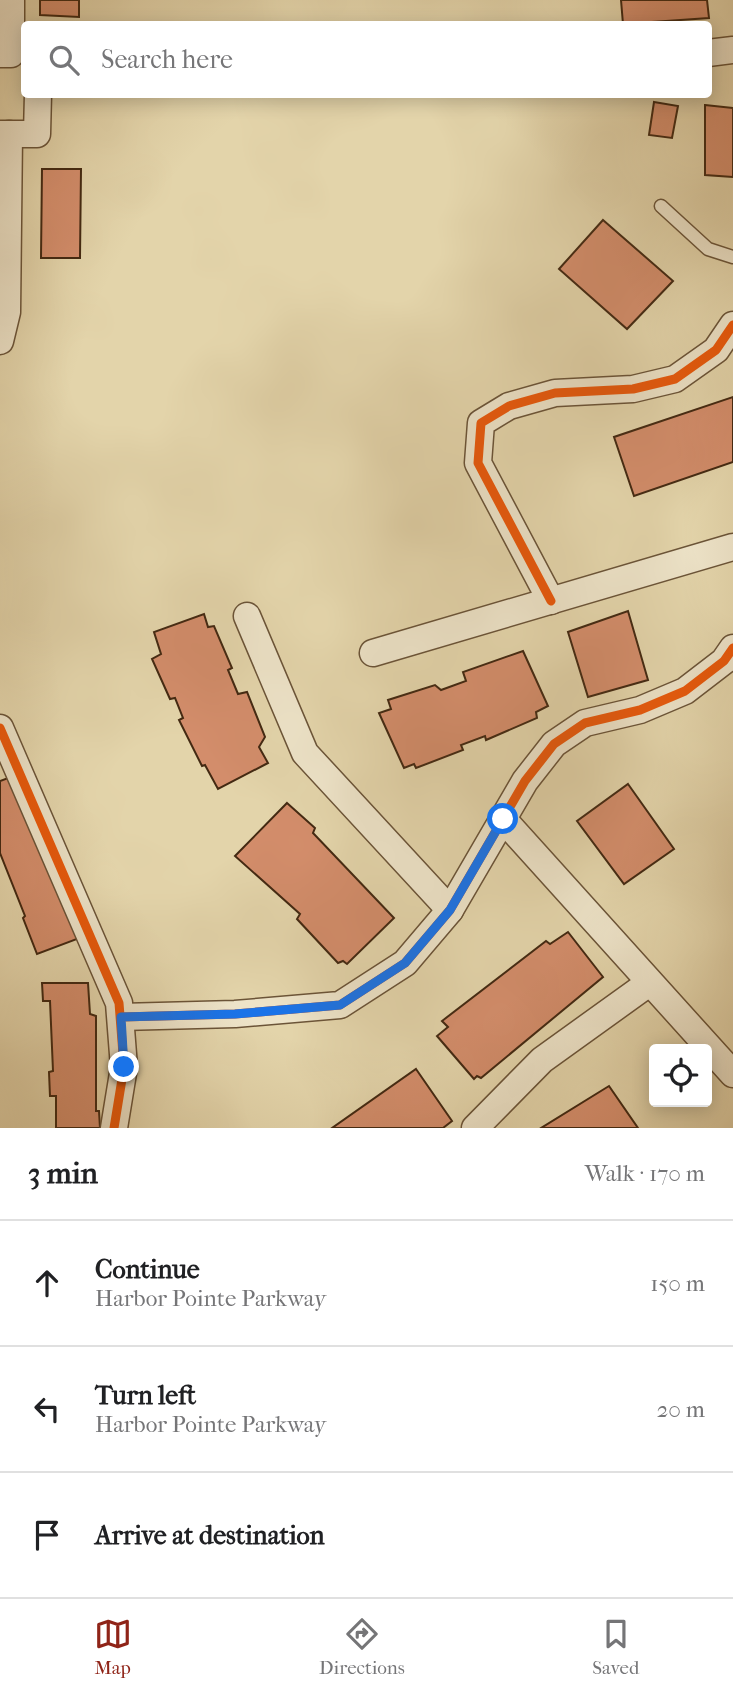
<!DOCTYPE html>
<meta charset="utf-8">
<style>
body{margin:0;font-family:"IM FELL French Canon",serif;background:#f6f6f6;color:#202124}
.controls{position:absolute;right:21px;bottom:21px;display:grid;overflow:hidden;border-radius:7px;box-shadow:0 4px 18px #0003}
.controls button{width:63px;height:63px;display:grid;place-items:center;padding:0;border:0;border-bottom:2px solid #e0e0e0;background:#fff;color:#202124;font:35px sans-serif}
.stop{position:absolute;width:21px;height:21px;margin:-16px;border:5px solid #1a73e8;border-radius:50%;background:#fff}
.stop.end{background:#1a73e8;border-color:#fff;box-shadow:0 2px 7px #0008}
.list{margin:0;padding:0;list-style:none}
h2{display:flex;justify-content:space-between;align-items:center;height:91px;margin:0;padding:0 28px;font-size:30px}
h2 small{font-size:23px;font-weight:400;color:#757577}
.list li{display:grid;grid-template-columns:46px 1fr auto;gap:21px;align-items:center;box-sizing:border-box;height:126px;padding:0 28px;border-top:2px solid #e0e0e0}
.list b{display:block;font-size:26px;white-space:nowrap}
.list p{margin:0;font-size:23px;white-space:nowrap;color:#757577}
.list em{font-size:23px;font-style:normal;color:#757577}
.icon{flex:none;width:38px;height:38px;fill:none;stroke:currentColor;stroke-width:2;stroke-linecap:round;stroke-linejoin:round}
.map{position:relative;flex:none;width:733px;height:1128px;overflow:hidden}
.search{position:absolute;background:#fff;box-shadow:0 4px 18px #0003;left:21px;right:21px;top:21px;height:77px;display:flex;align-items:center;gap:18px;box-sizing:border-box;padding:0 24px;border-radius:7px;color:#757577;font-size:26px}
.sheet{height:469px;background:#fff}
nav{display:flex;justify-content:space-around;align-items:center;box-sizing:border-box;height:98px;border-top:2px solid #e0e0e0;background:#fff;font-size:19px;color:#757577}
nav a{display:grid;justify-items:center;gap:4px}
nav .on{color:#8f2418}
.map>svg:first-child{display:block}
</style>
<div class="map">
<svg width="733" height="1128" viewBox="0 0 733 1128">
<rect width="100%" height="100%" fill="#e3d4aa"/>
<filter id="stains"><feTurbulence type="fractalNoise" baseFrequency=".00286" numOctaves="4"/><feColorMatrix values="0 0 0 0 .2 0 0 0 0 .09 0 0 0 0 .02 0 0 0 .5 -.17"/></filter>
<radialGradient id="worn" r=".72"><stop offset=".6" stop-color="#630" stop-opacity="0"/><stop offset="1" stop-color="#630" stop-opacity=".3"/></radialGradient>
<!-- building -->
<g fill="#d38d6b" stroke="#432912" stroke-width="2">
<path d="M40,0H79V17L40,15Z"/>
<path d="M621,0H707L709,18L623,24Z"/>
<path d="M654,102L678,106L672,138L649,135Z"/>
<path d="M705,105L733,108V177L705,175Z"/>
<path d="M42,169H81L80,258H41Z"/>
<path d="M603,220L673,281L627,329L559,269Z"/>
<path d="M733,397V462L634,496L614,437Z"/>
<path d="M628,611L648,680L588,697L568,632Z"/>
<path d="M204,614L208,627L214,626L232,668L228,670L238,694L247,692L265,737L259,747L268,763L218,789L205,765L202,766L179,720L183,718L175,698L170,699L152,659L161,654L154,632Z"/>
<path d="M523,651L548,706L536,712L537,718L486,740L485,736L461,745L463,750L416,768L414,764L404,768L379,713L391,709L388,700L435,685L441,690L466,681L463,672Z"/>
<path d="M19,774L64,892L77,939L37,954L23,918L25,916L0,853V781Z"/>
<path d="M628,784L674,849L624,884L577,821Z"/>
<path d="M287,803L315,828L313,833L394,918L347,964L343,961L338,963L297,919L300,914L235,856Z"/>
<path d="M568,932L603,977L481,1078L477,1076L474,1079L437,1036L448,1027L442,1021L546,941L550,944Z"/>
<path d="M42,983H88L90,1014L96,1016V1111H99L100,1128H56V1096H50L49,1072L53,1071L50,1001H43Z"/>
<path d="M416,1069L452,1121L443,1128H332Z"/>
<path d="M609,1086L638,1128H541Z"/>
</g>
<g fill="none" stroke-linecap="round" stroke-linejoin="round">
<defs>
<path id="lane" d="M661,206L708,249L733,257"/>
<g id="street">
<path d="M708,53L733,50"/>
<path d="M0,54H11V0"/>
<path d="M0,134H37L38,94"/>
<path d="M0,341L7,312L9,134"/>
<path d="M551,601L478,463L481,423L509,406L555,393L633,389L675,379L716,350L733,325"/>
<path d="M247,616L305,753L450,910"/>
<path d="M373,653L733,547"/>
<path d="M0,728L119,1003L124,1067L114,1128"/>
<path d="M503,819L733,1074"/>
<path d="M121,1017L235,1014L340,1005L405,963L450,910L525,781L554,744L585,723L640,710L685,691L724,661L733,648"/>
<path d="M475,1128L542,1060L649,983"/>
</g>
</defs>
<!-- lane casing -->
<use href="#lane" stroke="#6b5438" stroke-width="15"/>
<!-- street casing -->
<use href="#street" stroke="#6b5438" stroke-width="29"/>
<!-- lane -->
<use href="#lane" stroke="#ede3c8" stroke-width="12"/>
<!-- street -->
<use href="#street" stroke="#ede3c8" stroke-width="26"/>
<defs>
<g id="cycleway">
<path d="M551,601L478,463L481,423L509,406L555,393L633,389L675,379L716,350L733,325"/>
<path d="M0,728L119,1003L124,1067L114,1128"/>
<path d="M121,1017L235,1014L340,1005L405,963L450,910L525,781L554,744L585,723L640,710L685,691L724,661L733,648"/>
</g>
</defs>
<!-- cycleway casing -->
<use href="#cycleway" stroke="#ede3c8" stroke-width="13"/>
<!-- cycleway -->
<use href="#cycleway" stroke="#e8590c" stroke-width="9"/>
</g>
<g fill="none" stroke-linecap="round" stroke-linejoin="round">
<!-- route -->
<path stroke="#1a73e8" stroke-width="9" d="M124,1067L121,1017L235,1014L340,1005L405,963L450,910L503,819"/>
</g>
<rect width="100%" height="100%" filter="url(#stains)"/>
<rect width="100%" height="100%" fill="url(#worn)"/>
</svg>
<div class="controls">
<button><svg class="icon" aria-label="locate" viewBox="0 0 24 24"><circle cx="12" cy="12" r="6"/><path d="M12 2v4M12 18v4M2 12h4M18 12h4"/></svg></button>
</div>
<div class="stop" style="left:503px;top:819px"></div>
<div class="stop end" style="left:124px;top:1067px"></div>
<div class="search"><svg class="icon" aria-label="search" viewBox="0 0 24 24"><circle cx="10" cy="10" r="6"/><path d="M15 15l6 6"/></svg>Search here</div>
</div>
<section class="sheet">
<h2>3 min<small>Walk · 170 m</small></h2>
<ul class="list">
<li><svg class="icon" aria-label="ahead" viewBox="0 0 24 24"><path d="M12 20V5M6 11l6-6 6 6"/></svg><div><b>Continue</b><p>Harbor Pointe Parkway</p></div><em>150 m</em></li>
<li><svg class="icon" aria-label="left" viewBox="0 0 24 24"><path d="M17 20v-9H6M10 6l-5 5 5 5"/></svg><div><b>Turn left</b><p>Harbor Pointe Parkway</p></div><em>20 m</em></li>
<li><svg class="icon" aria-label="arrive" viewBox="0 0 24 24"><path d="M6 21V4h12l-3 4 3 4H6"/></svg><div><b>Arrive at destination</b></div></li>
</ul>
</section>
<nav>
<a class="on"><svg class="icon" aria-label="map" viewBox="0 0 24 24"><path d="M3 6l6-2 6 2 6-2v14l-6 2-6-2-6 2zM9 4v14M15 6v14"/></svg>Map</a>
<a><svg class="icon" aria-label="directions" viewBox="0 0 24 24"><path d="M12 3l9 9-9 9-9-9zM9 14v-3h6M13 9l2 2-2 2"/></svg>Directions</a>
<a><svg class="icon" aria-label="saved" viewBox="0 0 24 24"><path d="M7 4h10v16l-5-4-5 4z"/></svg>Saved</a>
</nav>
